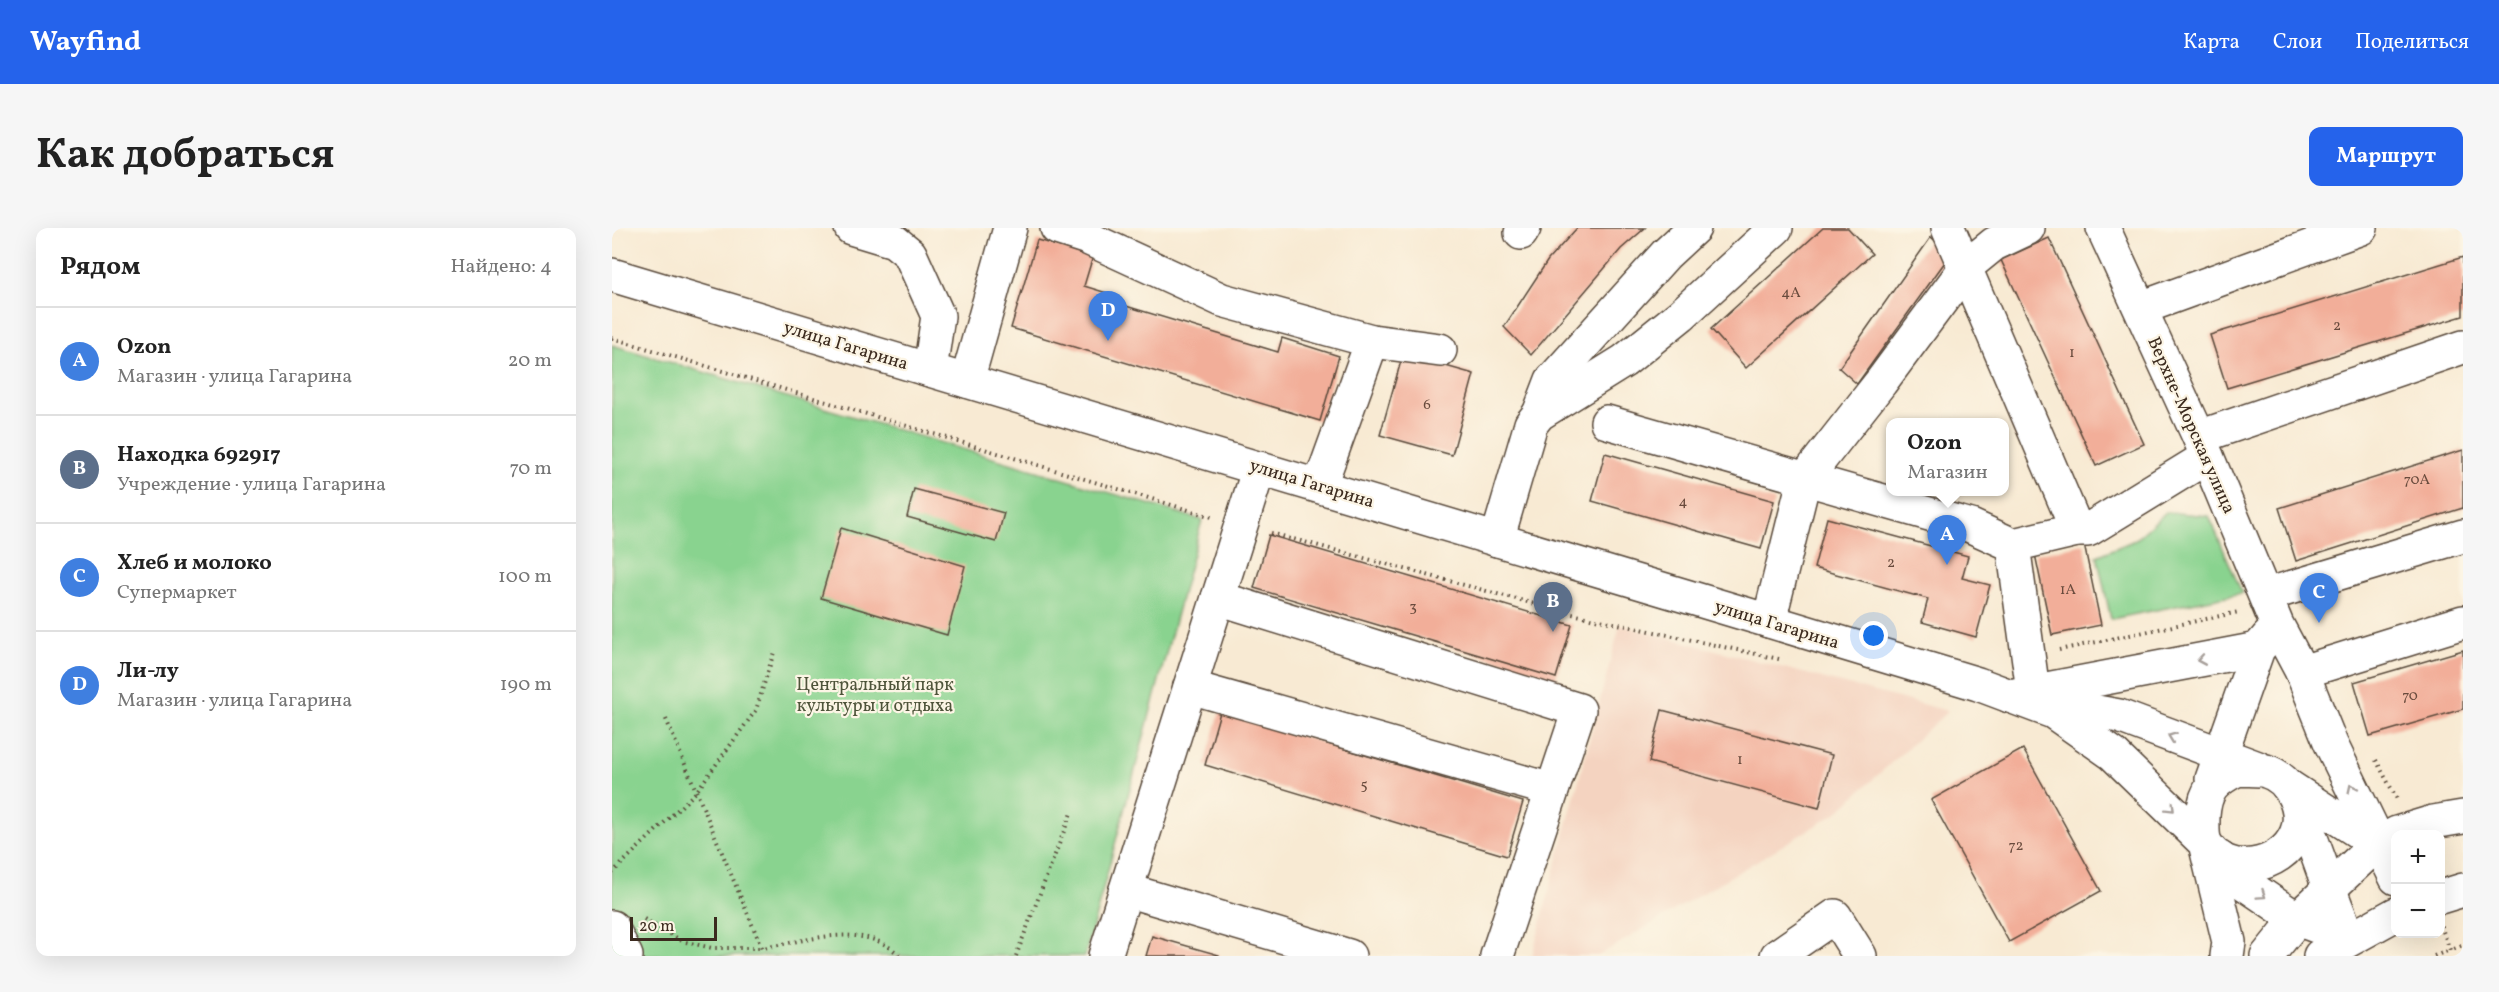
<!DOCTYPE html>
<html lang="ru">
<meta charset="utf-8">
<style>
body{margin:0;font-family:Vollkorn,serif;background:#f6f6f6;color:#222}
.controls{position:absolute;right:18px;bottom:18px;display:grid;overflow:hidden;border-radius:12px;box-shadow:0 6px 24px #0002}
.controls button{width:54px;height:54px;display:grid;place-items:center;padding:0;border:0;border-bottom:2px solid #e0e0e0;background:#fff;color:#222;font:30px sans-serif}
.scale{position:absolute;left:18px;bottom:15px;width:87px;box-sizing:border-box;padding-left:6px;border:3px solid #3b2a1e;border-top:0;font-size:16px;line-height:21px;white-space:nowrap;color:#3b2a1e;-webkit-text-stroke:4px #fcf5e5;paint-order:stroke}
.you{position:absolute;left:1262px;top:408px;width:21px;height:21px;margin:-15px;border:4px solid #fff;border-radius:50%;background:#1a73e8;box-shadow:0 0 0 9px #1a73e833}
.badge{display:grid;place-items:center;width:39px;height:39px;border-radius:50%;background:#2563eb;color:#fff;font-size:20px;font-weight:700}
.pin{position:absolute;translate:-50% -50px;filter:drop-shadow(0 2px 3px #0008)}
.pin::after{content:'';position:absolute;top:32px;width:21px;height:18px;background:inherit;clip-path:polygon(0 0,100% 0,50% 100%)}
.popup{position:absolute;left:1274px;top:190px;width:123px;height:78px;box-sizing:border-box;display:grid;place-content:center;border-radius:12px;background:#fff;filter:drop-shadow(0 2px 4px #0005);font-size:20px;white-space:nowrap;color:#767676}
.popup b{font-size:22px;color:#222}
.popup::after{content:'';position:absolute;left:50%;top:100%;margin-left:-12px;border:12px solid transparent;border-top-color:#fff}
.list{margin:0;padding:0;list-style:none}
h2{display:flex;justify-content:space-between;align-items:center;height:78px;margin:0;padding:0 24px;font-size:26px}
h2 small{font-size:20px;font-weight:400;color:#767676}
.list li{display:grid;grid-template-columns:39px 1fr auto;gap:18px;align-items:center;box-sizing:border-box;height:108px;padding:0 24px;border-top:2px solid #e0e0e0}
.list b{display:block;font-size:22px;white-space:nowrap}
.list p{margin:0;font-size:20px;white-space:nowrap;color:#767676}
.list em{font-size:20px;font-style:normal;color:#767676}
.map{position:relative;flex:none;width:1851px;height:728px;overflow:hidden;border-radius:12px}
header{display:flex;align-items:center;gap:36px;box-sizing:border-box;height:84px;padding:0 30px;background:#2563eb;color:#fff}
header strong{font-size:28px}
nav{display:flex;gap:33px;margin-inline-start:auto;font-size:21px}
.intro{display:flex;align-items:center;justify-content:space-between;box-sizing:border-box;height:144px;padding:0 36px}
h1{margin:0;font-size:42px}
.button{padding:15px 27px;border-radius:12px;background:#2563eb;color:#fff;font-size:21px;font-weight:700}
main{display:flex;gap:36px;padding:0 36px}
aside{flex:1;background:#fff;border-radius:12px;box-shadow:0 6px 24px #0002}
.map>svg:first-child{display:block}
</style>
<header>
<strong>Wayfind</strong>
<nav><a>Карта</a><a>Слои</a><a>Поделиться</a></nav>
</header>
<div class="intro"><h1>Как добраться</h1><a class="button">Маршрут</a></div>
<main>
<aside>
<h2>Рядом<small>Найдено: 4</small></h2>
<ul class="list">
<li><span class="badge" style="background:#3f7fe0">A</span><div><b>Ozon</b><p>Магазин · улица Гагарина</p></div><em>20 m</em></li>
<li><span class="badge" style="background:#5c6f8a">B</span><div><b>Находка 692917</b><p>Учреждение · улица Гагарина</p></div><em>70 m</em></li>
<li><span class="badge" style="background:#3f7fe0">C</span><div><b>Хлеб и молоко</b><p>Супермаркет</p></div><em>100 m</em></li>
<li><span class="badge" style="background:#3f7fe0">D</span><div><b>Ли-лу</b><p>Магазин · улица Гагарина</p></div><em>190 m</em></li>
</ul>
</aside>
<div class="map">
<svg width="1851" height="728" viewBox="0 0 1851 728">
<rect width="100%" height="100%" fill="#fcf5e5"/>
<filter id="ink" filterUnits="userSpaceOnUse"><feTurbulence type="fractalNoise" baseFrequency=".0167" numOctaves="2"/><feDisplacementMap in="SourceGraphic" scale="12" xChannelSelector="R" yChannelSelector="G"/><feConvolveMatrix kernelMatrix="1 2 1 2 8 2 1 2 1" color-interpolation-filters="sRGB"/></filter>
<filter id="wash" filterUnits="userSpaceOnUse"><feTurbulence type="fractalNoise" baseFrequency=".008" numOctaves="4" result="noise"/><feDisplacementMap in="SourceGraphic" scale="24" xChannelSelector="R" yChannelSelector="G"/><feGaussianBlur stdDeviation="1.35" result="paint"/><feColorMatrix in="noise" values="0 0 0 0 0 0 0 0 0 0 0 0 0 0 0 0 0 1.4 0 .05"/><feComposite in="paint" operator="in"/></filter>
<g filter="url(#wash)">
<rect width="100%" height="100%" fill="#f8ead3"/>
<!-- built -->
<path fill="#f4d3c0" d="M1008,397L1336,483L1223,586L986,728H920Z"/>
<!-- green -->
<g fill="#89d38f" stroke="#627e56" stroke-width="1.5">
<path d="M0,117L590,292L473,728H0Z"/>
<path d="M1554,284L1597,288L1630,365L1499,391L1485,328L1523,312Z"/>
</g>
<g id="blocks">
<!-- building -->
<g fill="#f2ae99">
<path d="M965,0H1033L1009,21L919,127L892,99L936,32Z"/>
<path d="M1211,0H1236L1260,26L1134,140L1099,101Z"/>
<path d="M1319,9L1338,27L1245,156L1227,140Z"/>
<path d="M1437,10L1532,216L1484,238L1389,32Z"/>
<path d="M425,12L481,28L472,58L495,65L494,72L666,124L670,110L727,128L708,193L399,100Z"/>
<path d="M1851,29V88L1615,160L1598,107Z"/>
<path d="M791,126L862,146L840,227L768,207Z"/>
<path d="M1851,222V280L1684,333L1667,280Z"/>
<path d="M993,225L1162,273L1149,321L980,273Z"/>
<path d="M302,261L392,285L384,314L295,289Z"/>
<path d="M1215,290L1356,328L1350,350L1378,357L1364,409L1310,394L1316,371L1202,340Z"/>
<path d="M229,300L353,338L335,407L209,370Z"/>
<path d="M657,307L960,397L944,450L642,360Z"/>
<path d="M1472,316L1489,397L1440,407L1423,326Z"/>
<path d="M1851,422V481L1758,508L1742,454Z"/>
<path d="M1050,482L1220,527L1207,580L1037,534Z"/>
<path d="M608,484L911,574L895,628L593,537Z"/>
<path d="M1411,521L1489,663L1397,714L1319,572Z"/>
<path d="M540,708L607,727V728H534Z"/>
</g>
</g>
</g>
<g filter="url(#ink)">
<use href="#blocks" fill-opacity="0" stroke="#574739" stroke-width="1.5"/>
<g fill="none" stroke-linecap="round" stroke-linejoin="round">
<defs>
<g id="minor">
<path d="M239,0L282,13L298,26L326,88L318,142"/>
<path d="M445,0L473,9L610,72L760,113L708,257"/>
<path d="M1336,0L1465,302H1476L1595,229"/>
<path d="M1491,0L1587,209L1665,397L1690,444L1719,516L1784,650"/>
<path d="M909,5L912,0"/>
<path d="M1529,80L1749,0"/>
<path d="M760,113L828,122"/>
<path d="M355,153L398,0"/>
<path d="M927,186L940,152L1054,26L1082,0"/>
<path d="M995,194L1359,298L1401,317"/>
<path d="M1587,209L1851,119"/>
<path d="M885,312L919,196L927,186L1012,133L1069,87L1164,0"/>
<path d="M1654,367L1851,308"/>
<path d="M606,370L967,482L885,728"/>
<path d="M1157,393L1192,252L1269,154L1355,38L1382,16L1416,0"/>
<path d="M1690,444L1851,394"/>
<path d="M578,459L940,562"/>
<path d="M1421,463L1401,317L1465,302"/>
<path d="M1398,468L1646,421"/>
<path d="M1600,551L1646,421L1657,408"/>
<path d="M1676,558L1765,616"/>
<path d="M514,662L737,728"/>
<path d="M0,699L14,728"/>
<path d="M493,728L647,240"/>
<path d="M1165,728L1223,688L1248,728"/>
<path d="M1655,728L1685,691L1765,616L1785,605L1821,594L1851,589"/>
</g>
<g id="major">
<path d="M0,47L1157,393L1366,456L1441,484L1501,526L1593,615L1617,714L1615,728"/>
<path d="M1441,476L1507,488L1646,540"/>
<path d="M1626,541C1635,542 1646,541 1654,543C1679,550 1694,583 1684,606C1670,640 1614,651 1594,616C1590,609 1591,596 1591,588C1593,561 1602,553 1626,541Z"/>
<path d="M1688,582C1706,624 1718,668 1737,710"/>
<path d="M1608,630L1629,653L1685,691L1737,710"/>
<path d="M1828,669L1851,662"/>
<path d="M1708,728L1784,686"/>
</g>
</defs>
<!-- minor casing -->
<use href="#minor" stroke="#574739" stroke-width="36"/>
<!-- major casing -->
<use href="#major" stroke="#574739" stroke-width="36"/>
<!-- path -->
<g stroke="#574739" stroke-width="4" stroke-dasharray="1.5 4.5" stroke-linecap="butt">
<path d="M0,110L600,289"/>
<path d="M659,305L960,386L1167,431"/>
<path d="M1447,422L1627,384"/>
<path d="M54,491L150,720C194,713 253,692 288,728"/>
<path d="M1764,532L1786,573"/>
<path d="M0,645L84,564L144,482L162,424"/>
<path d="M32,691L70,713L100,720H150"/>
<path d="M1829,698L1838,722L1851,717"/>
<path d="M404,728L459,585"/>
<path d="M1822,728L1838,722"/>
</g>
<!-- minor -->
<use href="#minor" stroke="#fff" stroke-width="33"/>
<!-- major -->
<use href="#major" stroke="#fff" stroke-width="33"/>
</g>
<!-- one-way arrows -->
<defs><path id="oneway-chevron" d="M-2-3.5L2.5 0L-2 3.5" fill="none" stroke-width="1.6" stroke-linecap="round" stroke-linejoin="round" transform="scale(1.5)"/></defs>
<g stroke="#a79f9a">
<use href="#oneway-chevron" transform="translate(1589 432) rotate(170)"/>
<use href="#oneway-chevron" transform="translate(1560 509) rotate(-159)"/>
<use href="#oneway-chevron" transform="translate(1740 560) rotate(-115)"/>
<use href="#oneway-chevron" transform="translate(1559 580) rotate(45)"/>
<use href="#oneway-chevron" transform="translate(1650 667) rotate(34)"/>
</g>
</g>
<g text-anchor="middle" stroke-width="4.5" stroke-linejoin="round" paint-order="stroke">
<!-- number labels -->
<g font-size="15" fill="#694b3d">
<text x="1179" y="69">4А</text>
<text x="1725" y="102">2</text>
<text x="1460" y="129">1</text>
<text x="815" y="181">6</text>
<text x="1805" y="256">70А</text>
<text x="1071" y="278">4</text>
<text x="1279" y="339">2</text>
<text x="1456" y="366">1А</text>
<text x="801" y="383">3</text>
<text x="1798" y="472">70</text>
<text x="1128" y="536">1</text>
<text x="752" y="561">5</text>
<text x="1404" y="622">72</text>
</g>
<!-- street labels -->
<g font-size="18" fill="#3b2a1e" stroke="#fcf5e5">
<text transform="translate(234 117) rotate(17)" y="6">улица Гагарина</text>
<text transform="translate(1580 197) rotate(66)" y="6">Верхне-Морская улица</text>
<text transform="translate(700 255) rotate(17)" y="6">улица Гагарина</text>
<text transform="translate(1165 396) rotate(17)" y="6">улица Гагарина</text>
</g>
<!-- park labels -->
<g font-size="18" fill="#4e543a" stroke="#fcf5e5">
<text x="263" y="462">Центральный парк<tspan x="263" dy="21">культуры и отдыха</tspan></text>
</g>
</g>
</svg>
<div class="controls">
<button>+</button>
<button>−</button>
</div>
<div class="scale">20 m</div>
<div class="you"></div>
<div class="pin badge" style="left:1335px;top:337px;background:#3f7fe0">A</div>
<div class="popup"><b>Ozon</b>Магазин</div>
<div class="pin badge" style="left:941px;top:404px;background:#5c6f8a">B</div>
<div class="pin badge" style="left:1707px;top:395px;background:#3f7fe0">C</div>
<div class="pin badge" style="left:496px;top:113px;background:#3f7fe0">D</div>
</div>
</main>
